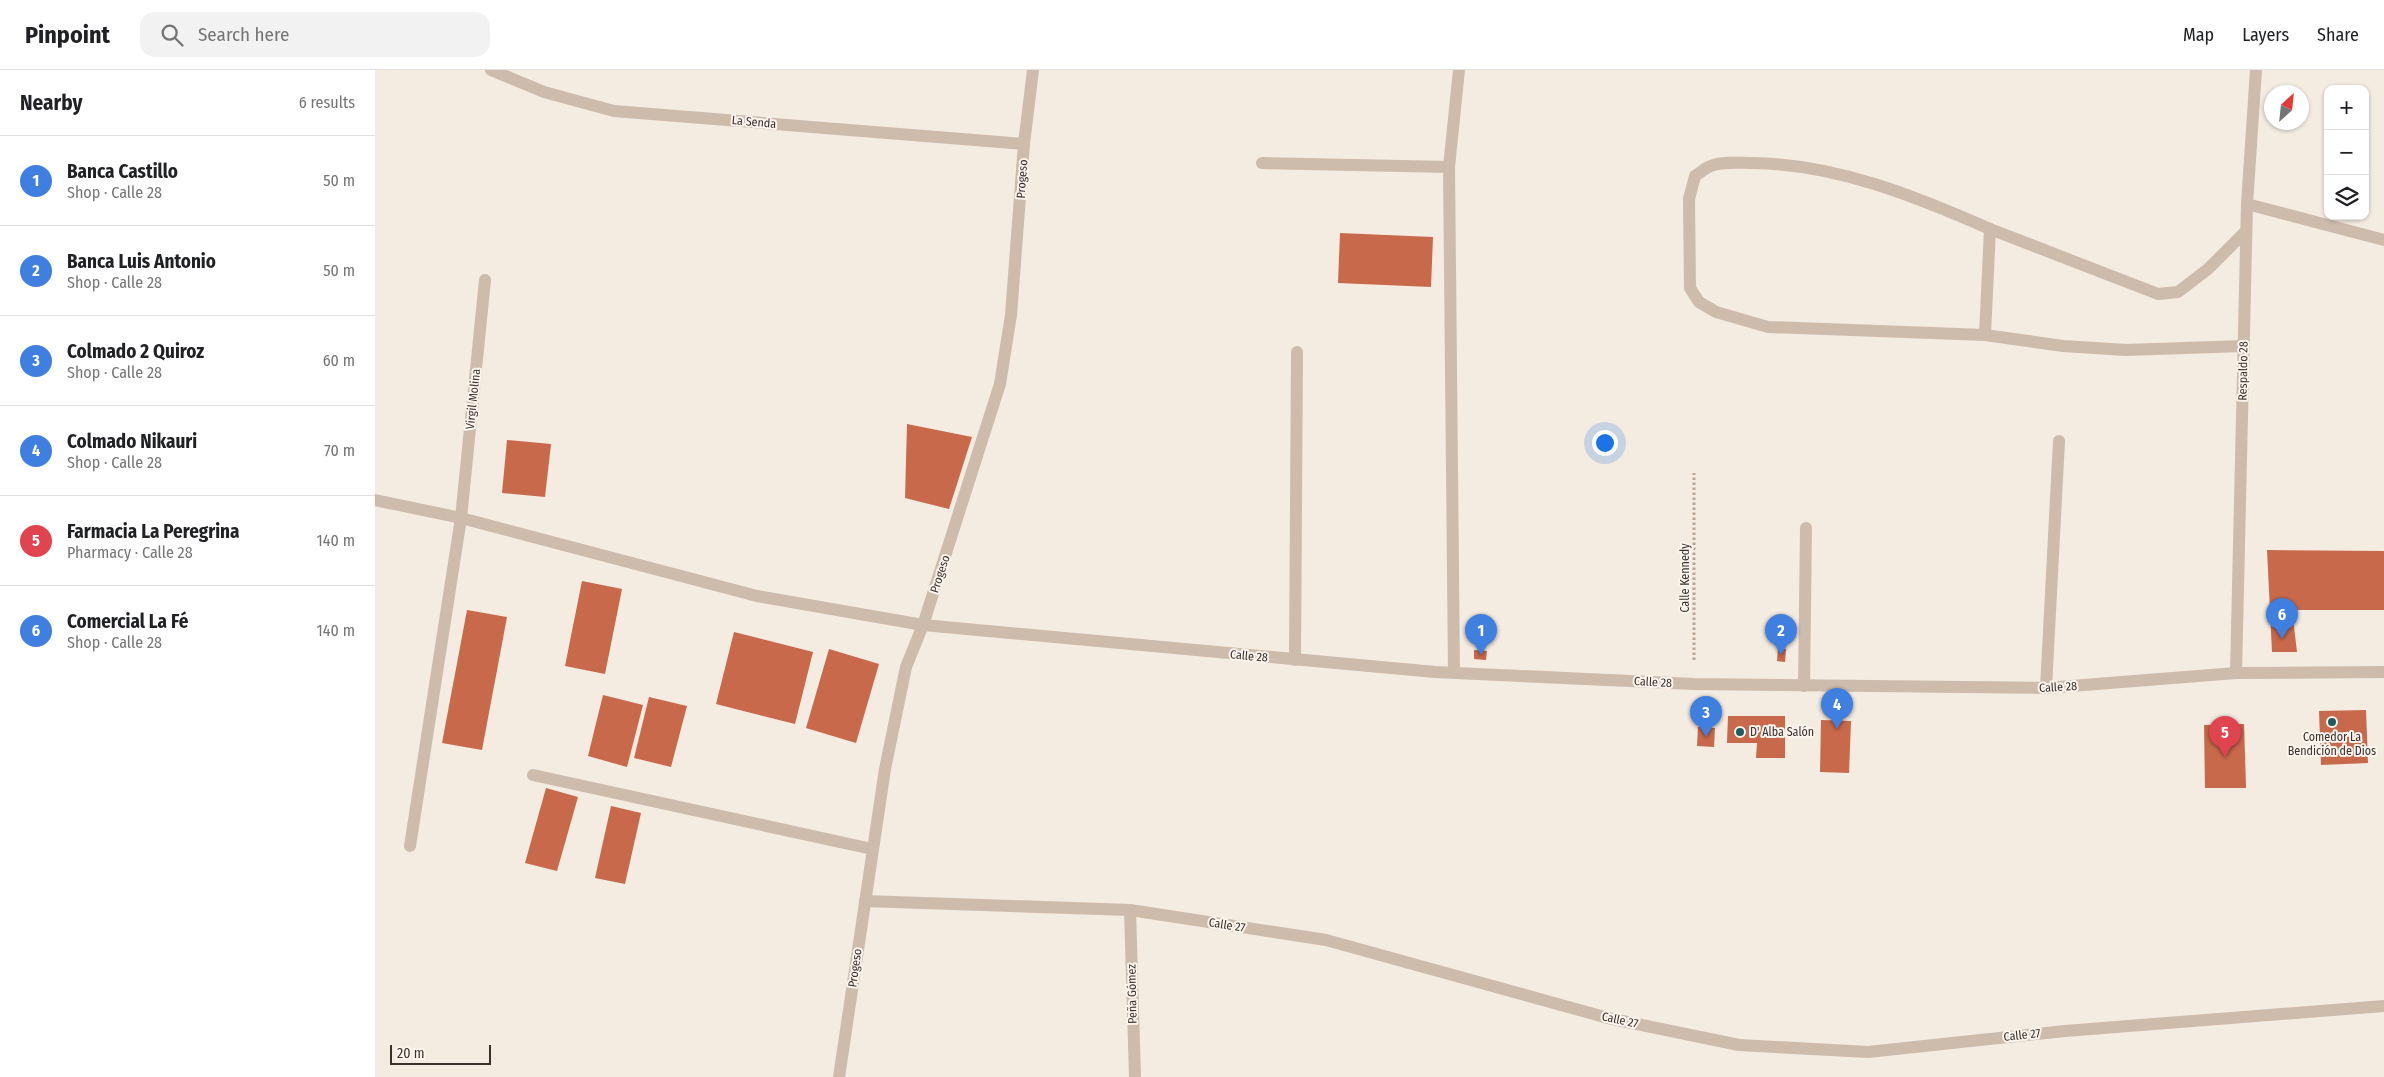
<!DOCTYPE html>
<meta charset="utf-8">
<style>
body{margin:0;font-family:"Fira Sans Condensed",sans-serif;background:#f2f2f2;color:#202124}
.controls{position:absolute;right:15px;top:15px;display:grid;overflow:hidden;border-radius:10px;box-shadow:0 1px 4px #0004}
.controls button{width:45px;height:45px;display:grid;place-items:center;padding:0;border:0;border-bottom:1px solid #e0e0e0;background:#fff;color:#202124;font:25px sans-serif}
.compass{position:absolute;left:1889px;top:15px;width:45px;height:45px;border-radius:50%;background:#fff;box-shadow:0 1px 4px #0004;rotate:27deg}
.scale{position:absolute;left:15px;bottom:12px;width:101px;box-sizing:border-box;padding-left:5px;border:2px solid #3b302b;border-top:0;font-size:14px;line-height:18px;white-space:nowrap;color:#3b302b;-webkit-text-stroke:4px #fbf5ee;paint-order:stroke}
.you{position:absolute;left:1229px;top:372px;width:18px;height:18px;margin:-12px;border:4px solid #fff;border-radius:50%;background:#1a73e8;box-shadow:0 0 0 8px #1a73e833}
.badge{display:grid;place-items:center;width:32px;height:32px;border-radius:50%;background:#1f5a5e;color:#fff;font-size:16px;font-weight:700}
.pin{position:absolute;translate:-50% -41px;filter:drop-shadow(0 1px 2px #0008)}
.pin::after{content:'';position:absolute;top:26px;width:18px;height:15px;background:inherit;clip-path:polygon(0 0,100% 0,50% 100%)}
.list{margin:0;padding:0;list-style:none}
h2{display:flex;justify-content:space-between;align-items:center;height:65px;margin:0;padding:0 20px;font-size:21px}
h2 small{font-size:16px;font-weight:400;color:#757577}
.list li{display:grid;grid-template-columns:32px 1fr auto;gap:15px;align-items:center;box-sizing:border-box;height:90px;padding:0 20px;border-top:1px solid #e0e0e0}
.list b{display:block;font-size:19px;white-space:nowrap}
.list p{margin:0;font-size:16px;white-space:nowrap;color:#757577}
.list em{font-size:16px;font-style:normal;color:#757577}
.icon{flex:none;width:28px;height:28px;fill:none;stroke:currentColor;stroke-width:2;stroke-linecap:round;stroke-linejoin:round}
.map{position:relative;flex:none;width:2009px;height:1007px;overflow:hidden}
header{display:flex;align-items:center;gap:30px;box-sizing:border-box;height:70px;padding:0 25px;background:#fff;border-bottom:1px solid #e0e0e0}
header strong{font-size:24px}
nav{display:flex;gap:28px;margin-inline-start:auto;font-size:18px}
.search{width:350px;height:45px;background:#f2f2f2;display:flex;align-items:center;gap:12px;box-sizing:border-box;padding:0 18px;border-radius:15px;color:#757577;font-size:19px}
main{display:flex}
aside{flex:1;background:#fff}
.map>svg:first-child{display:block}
</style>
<header>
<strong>Pinpoint</strong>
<div class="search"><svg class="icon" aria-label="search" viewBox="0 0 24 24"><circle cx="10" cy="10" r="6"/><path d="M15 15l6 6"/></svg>Search here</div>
<nav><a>Map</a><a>Layers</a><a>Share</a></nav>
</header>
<main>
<aside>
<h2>Nearby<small>6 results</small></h2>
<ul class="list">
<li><span class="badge" style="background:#3f7fe0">1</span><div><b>Banca Castillo</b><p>Shop · Calle 28</p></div><em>50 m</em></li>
<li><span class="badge" style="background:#3f7fe0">2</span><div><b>Banca Luis Antonio</b><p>Shop · Calle 28</p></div><em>50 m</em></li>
<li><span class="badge" style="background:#3f7fe0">3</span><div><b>Colmado 2 Quiroz</b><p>Shop · Calle 28</p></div><em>60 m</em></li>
<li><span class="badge" style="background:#3f7fe0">4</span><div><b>Colmado Nikauri</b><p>Shop · Calle 28</p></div><em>70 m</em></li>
<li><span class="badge" style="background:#e0444e">5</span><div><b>Farmacia La Peregrina</b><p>Pharmacy · Calle 28</p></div><em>140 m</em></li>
<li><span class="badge" style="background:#3f7fe0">6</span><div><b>Comercial La Fé</b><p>Shop · Calle 28</p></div><em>140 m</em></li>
</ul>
</aside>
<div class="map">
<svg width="2009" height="1007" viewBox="0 0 2009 1007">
<rect width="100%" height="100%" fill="#f4ebe1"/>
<!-- building -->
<g fill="#c8694b">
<path d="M965,163L1058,167L1056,217L963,213Z"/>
<path d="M532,354L597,367L574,439L530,428Z"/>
<path d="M132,370L176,374L170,427L127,423Z"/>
<path d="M1892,480L2009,481V540H1917L1922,582H1897Z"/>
<path d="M207,511L247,519L230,604L190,596Z"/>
<path d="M92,540L132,547L107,680L67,673Z"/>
<path d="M359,562L438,582L420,654L341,634Z"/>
<path d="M1403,578L1411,579L1410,592L1402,591Z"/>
<path d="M454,579L504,594L481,673L431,658Z"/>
<path d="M1099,580L1112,581L1111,590L1099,589Z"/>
<path d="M228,625L268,635L252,697L213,686Z"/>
<path d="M274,627L312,636L296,697L259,688Z"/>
<path d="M1991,640L1993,693L1946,695L1944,641Z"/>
<path d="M1353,646H1410V688H1381L1382,673H1352Z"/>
<path d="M1446,650L1476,651L1474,703L1445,702Z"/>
<path d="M1869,654L1871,718H1830L1829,655Z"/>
<path d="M1323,657L1340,658L1339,677L1322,676Z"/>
<path d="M171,718L203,727L182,801L150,793Z"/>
<path d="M236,736L266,743L250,814L220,808Z"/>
</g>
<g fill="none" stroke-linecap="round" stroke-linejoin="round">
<!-- path -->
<path stroke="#b9a596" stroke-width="3" stroke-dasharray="2.5 2.5" stroke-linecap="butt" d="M1319,590V403"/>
<!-- lane -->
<g stroke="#cdbbac" stroke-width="12">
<path d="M1615,159L1783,224L1803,222L1833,199L1871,161"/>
<path d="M1610,265L1393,257L1341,242L1324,232L1315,218L1314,129L1320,106C1325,103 1330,98 1336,96C1348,91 1365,93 1378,93C1461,94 1540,126 1615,159L1610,265L1688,276L1751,280L1868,276"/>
</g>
<!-- street -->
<g stroke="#cdbbac" stroke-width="12">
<path d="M116,0L169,22L239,41L649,74"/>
<path d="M887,93L1074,97"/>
<path d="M1872,134L2009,170"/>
<path d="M0,430L86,448L382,526L548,555L1060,602L1319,614L1671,618L1861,603L2009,602"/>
<path d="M920,590L922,282"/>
<path d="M1079,602L1074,97L1084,0"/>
<path d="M1861,603L1872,134L1881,0"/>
<path d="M1429,616L1431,458"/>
<path d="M1671,618L1684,371"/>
<path d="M158,705L497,779"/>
<path d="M35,776L86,448L110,210"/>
<path d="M490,831L755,840L951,870L1233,948L1364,975L1493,982L1690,961L2009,936"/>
<path d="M755,840L760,1007"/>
<path d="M464,1007L510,699L531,597L548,555L625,314L636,245L649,74L658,0"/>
</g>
</g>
<!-- markers -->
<g fill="#1f5a5e" stroke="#fbf5ee" stroke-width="2">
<circle cx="1957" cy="652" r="5"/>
<circle cx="1365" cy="662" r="5"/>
</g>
<g text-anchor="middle" stroke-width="4" stroke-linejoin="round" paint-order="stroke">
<!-- street labels -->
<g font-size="12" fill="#3b302b" stroke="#fbf5ee">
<text transform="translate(379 52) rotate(5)" y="4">La Senda</text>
<text transform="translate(647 109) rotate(-86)" y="4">Progeso</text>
<text transform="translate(1868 301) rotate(-89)" y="4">Respaldo 28</text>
<text transform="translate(98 329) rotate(-84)" y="4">Virgil Molina</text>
<text transform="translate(565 504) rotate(-72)" y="4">Progeso</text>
<text transform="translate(1310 508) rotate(-90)" y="4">Calle Kennedy</text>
<text transform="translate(874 586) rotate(5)" y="4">Calle 28</text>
<text transform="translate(1278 612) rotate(3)" y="4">Calle 28</text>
<text transform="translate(1683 617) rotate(-3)" y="4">Calle 28</text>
<text transform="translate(852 855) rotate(9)" y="4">Calle 27</text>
<text transform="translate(480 898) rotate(-82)" y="4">Progeso</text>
<text transform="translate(757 924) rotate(-91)" y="4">Peña Gómez</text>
<text transform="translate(1245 950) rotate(12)" y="4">Calle 27</text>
<text transform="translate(1647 965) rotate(-6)" y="4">Calle 27</text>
</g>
<!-- poi labels -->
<g font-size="12" fill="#3b302b" stroke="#fbf5ee" text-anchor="start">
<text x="1375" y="666">D' Alba Salón</text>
<text x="1957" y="671" text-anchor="middle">Comedor La<tspan x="1957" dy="14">Bendición de Dios</tspan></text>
</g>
</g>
</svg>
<div class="controls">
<button>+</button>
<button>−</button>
<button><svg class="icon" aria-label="layers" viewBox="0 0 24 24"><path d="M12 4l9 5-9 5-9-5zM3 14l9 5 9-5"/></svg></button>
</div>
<svg class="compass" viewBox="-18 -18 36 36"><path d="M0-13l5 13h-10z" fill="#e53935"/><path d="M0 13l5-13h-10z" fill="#757577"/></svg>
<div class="scale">20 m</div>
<div class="you"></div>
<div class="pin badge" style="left:1106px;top:585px;background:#3f7fe0">1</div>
<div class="pin badge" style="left:1406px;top:585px;background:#3f7fe0">2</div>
<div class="pin badge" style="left:1331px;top:667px;background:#3f7fe0">3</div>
<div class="pin badge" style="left:1462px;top:659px;background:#3f7fe0">4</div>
<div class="pin badge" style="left:1850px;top:687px;background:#e0444e">5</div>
<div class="pin badge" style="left:1907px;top:569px;background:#3f7fe0">6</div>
</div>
</main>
